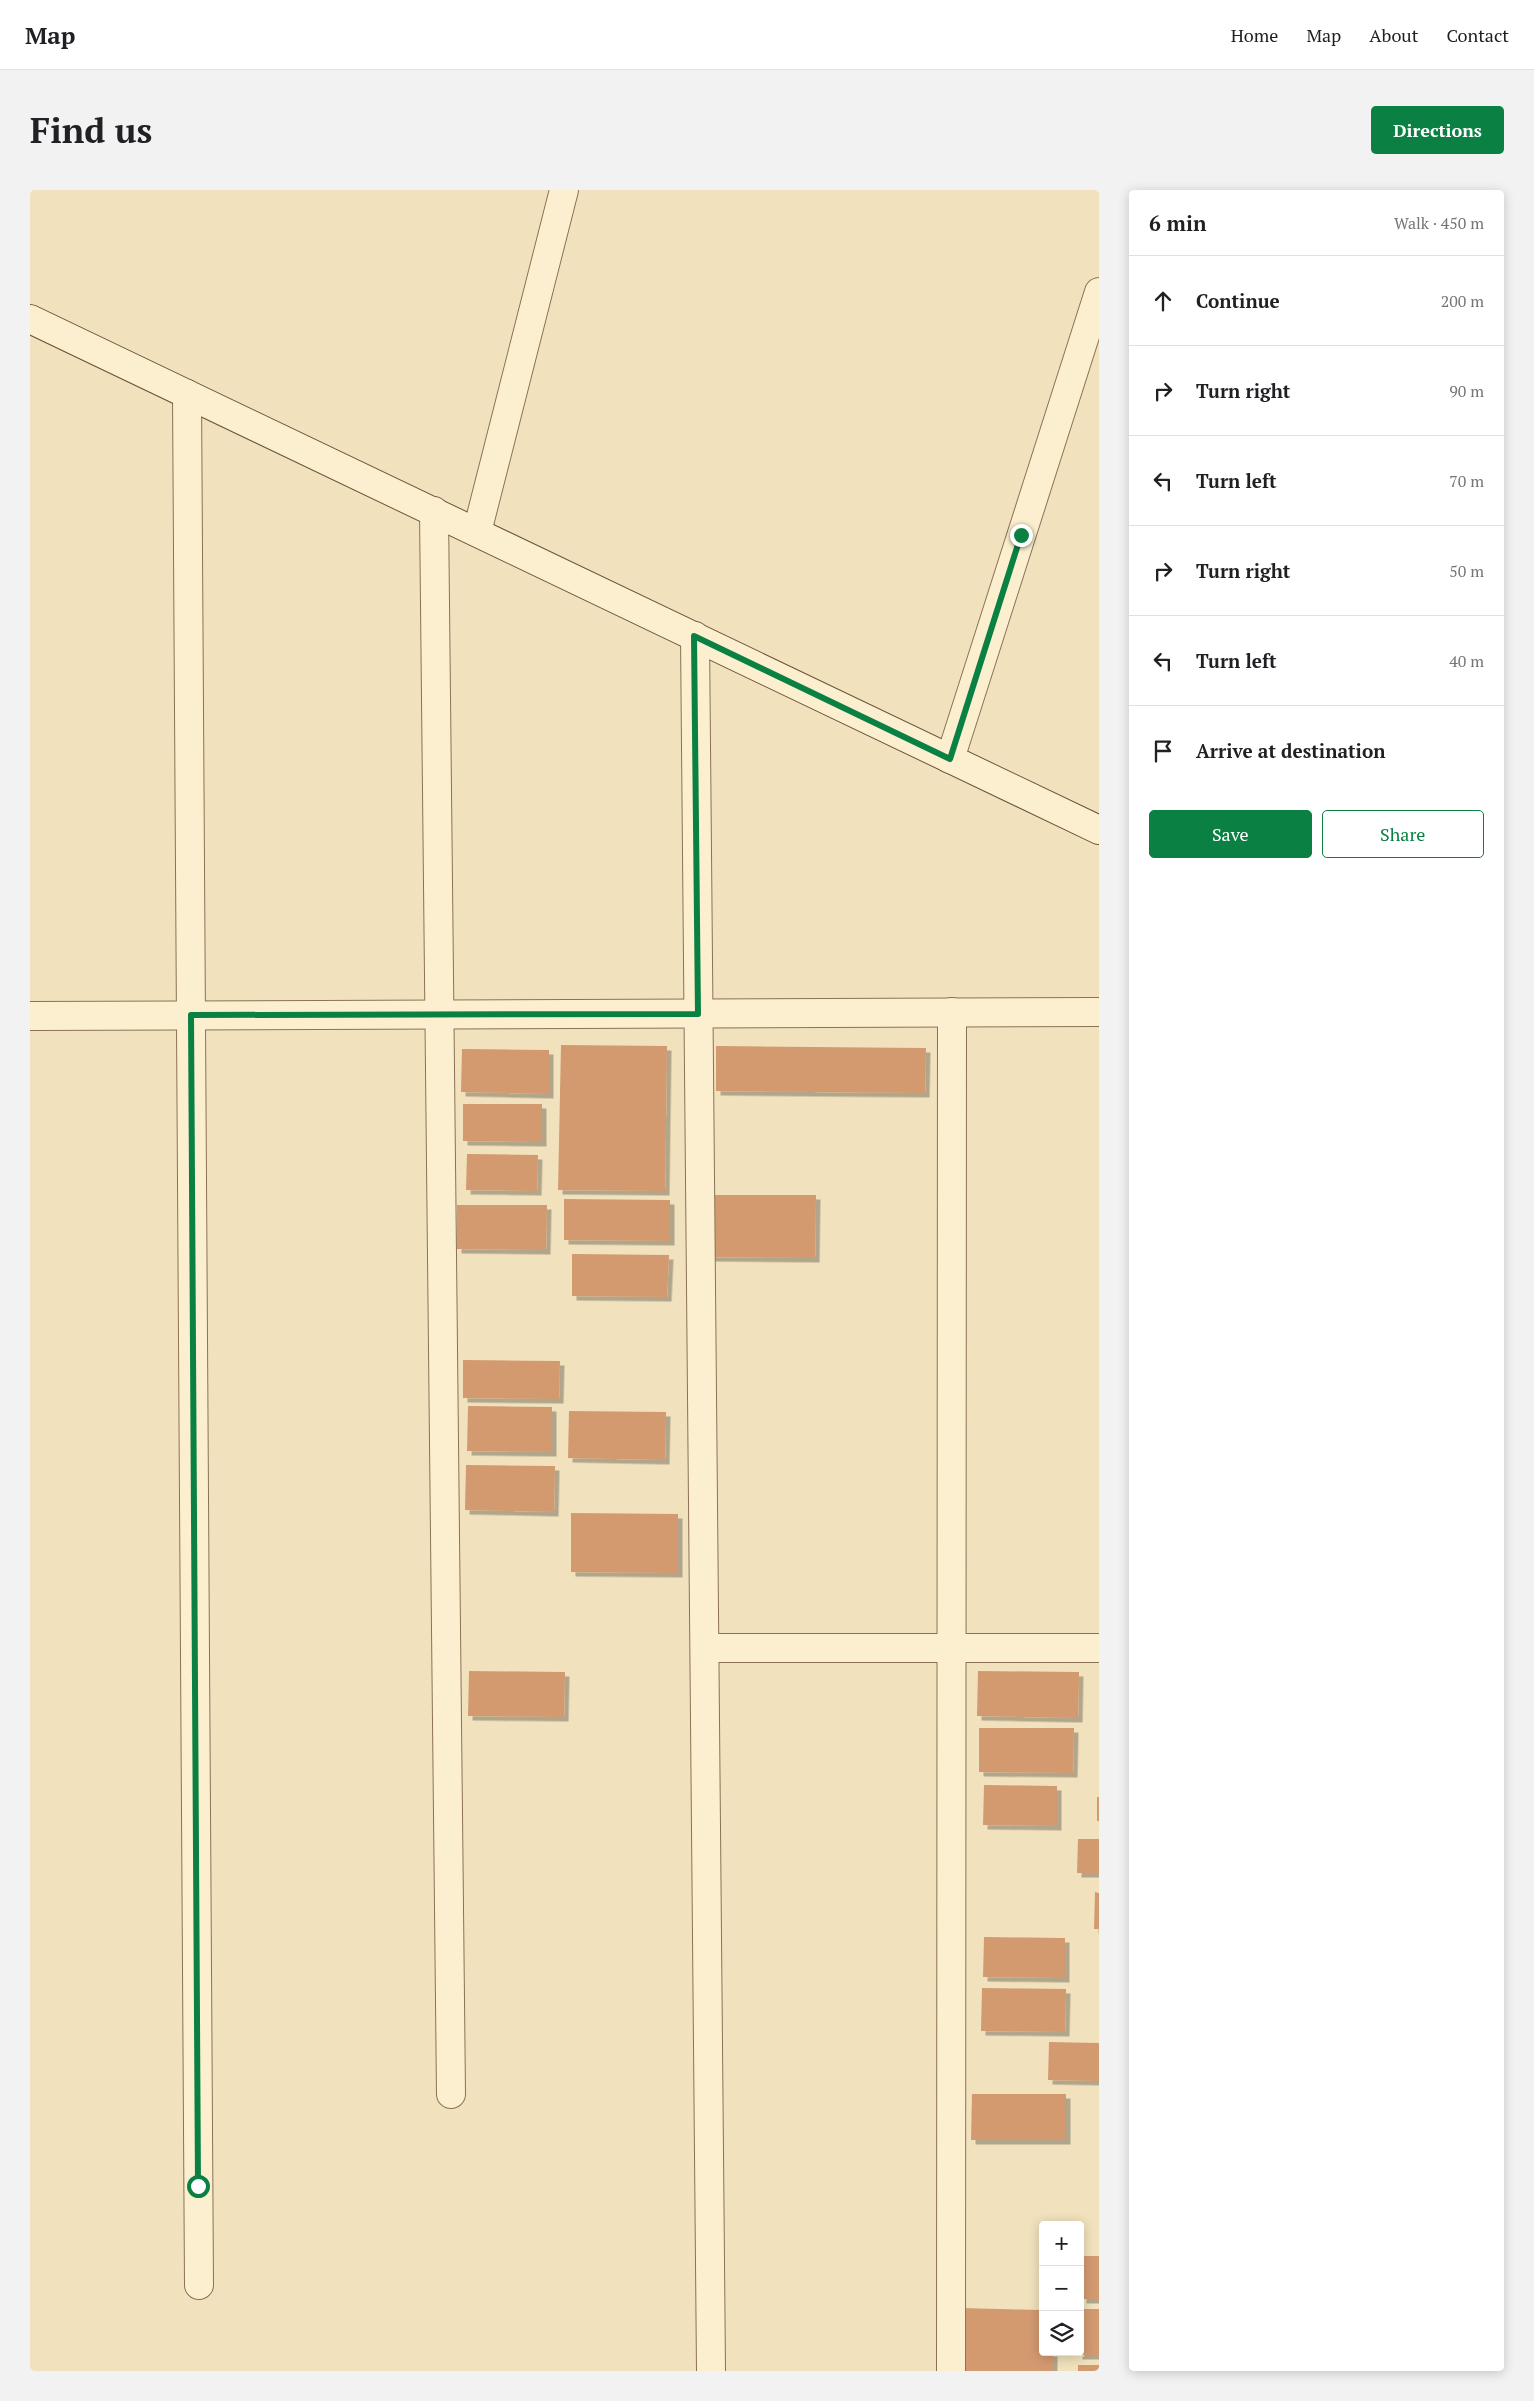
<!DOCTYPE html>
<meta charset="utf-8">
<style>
body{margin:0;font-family:"PT Serif",serif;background:#f2f2f2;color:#202124}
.controls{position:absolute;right:15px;bottom:15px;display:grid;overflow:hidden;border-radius:5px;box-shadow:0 2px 12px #0003}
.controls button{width:45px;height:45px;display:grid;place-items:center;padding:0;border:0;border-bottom:1px solid #e0e0e0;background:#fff;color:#202124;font:25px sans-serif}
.stop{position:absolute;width:15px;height:15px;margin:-11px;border:4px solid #0b8043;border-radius:50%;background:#fff}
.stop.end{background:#0b8043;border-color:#fff;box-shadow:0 1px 5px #0008}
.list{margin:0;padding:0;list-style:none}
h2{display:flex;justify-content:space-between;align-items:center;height:65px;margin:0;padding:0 20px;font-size:21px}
h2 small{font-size:16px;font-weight:400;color:#757577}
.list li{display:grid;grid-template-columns:32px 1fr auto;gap:15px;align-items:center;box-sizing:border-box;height:90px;padding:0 20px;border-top:1px solid #e0e0e0}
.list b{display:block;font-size:19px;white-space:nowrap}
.list em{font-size:16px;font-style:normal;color:#757577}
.actions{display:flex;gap:10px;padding:15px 20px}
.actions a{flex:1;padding:11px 0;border:1px solid #0b8043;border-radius:5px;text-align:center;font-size:18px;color:#0b8043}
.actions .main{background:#0b8043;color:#fff}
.icon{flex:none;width:28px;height:28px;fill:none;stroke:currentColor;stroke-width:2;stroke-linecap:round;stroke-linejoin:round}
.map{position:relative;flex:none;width:1069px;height:2181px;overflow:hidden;border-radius:5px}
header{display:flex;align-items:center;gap:30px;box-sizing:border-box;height:70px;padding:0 25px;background:#fff;border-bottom:1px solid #e0e0e0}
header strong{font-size:24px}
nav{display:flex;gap:28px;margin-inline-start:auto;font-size:18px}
.intro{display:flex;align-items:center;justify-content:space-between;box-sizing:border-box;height:120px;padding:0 30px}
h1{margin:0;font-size:35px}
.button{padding:12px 22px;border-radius:5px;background:#0b8043;color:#fff;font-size:18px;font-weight:700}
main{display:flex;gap:30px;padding:0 30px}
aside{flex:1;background:#fff;border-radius:5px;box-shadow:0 2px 12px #0003}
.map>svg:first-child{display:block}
</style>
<header>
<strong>Map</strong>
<nav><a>Home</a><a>Map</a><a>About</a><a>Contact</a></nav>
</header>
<div class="intro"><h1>Find us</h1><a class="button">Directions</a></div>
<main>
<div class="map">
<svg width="1069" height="2181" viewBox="0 0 1069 2181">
<defs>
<filter id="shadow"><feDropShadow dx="4.5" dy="4.5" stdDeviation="0" flood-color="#0004"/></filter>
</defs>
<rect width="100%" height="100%" fill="#f1e2bd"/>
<!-- building -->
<g fill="#d39a6f" filter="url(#shadow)">
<path d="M531,855L637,856L635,1001L528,1000Z"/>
<path d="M686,856L896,858L895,903L686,901Z"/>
<path d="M432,859L519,860V904L431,902Z"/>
<path d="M433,914H512V952L433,951Z"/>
<path d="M437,964L508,965L507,1001L436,1000Z"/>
<path d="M681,1005H786L785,1068L680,1067Z"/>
<path d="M534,1009L640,1010V1051L534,1050Z"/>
<path d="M427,1015H517L516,1060L427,1059Z"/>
<path d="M542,1064L639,1065L637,1107L542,1106Z"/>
<path d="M433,1170L530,1171L529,1209L433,1208Z"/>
<path d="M438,1216L522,1217V1262L437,1261Z"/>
<path d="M539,1221L636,1222L635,1270L538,1268Z"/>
<path d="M436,1275L525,1276L524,1322L435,1320Z"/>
<path d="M541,1323L648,1324V1383L541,1382Z"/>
<path d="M439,1481L535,1482L534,1527L438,1526Z"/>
<path d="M948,1481L1049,1482L1048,1528L947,1526Z"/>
<path d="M949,1538H1044L1043,1583L949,1582Z"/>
<path d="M954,1595L1027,1596V1636L953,1635Z"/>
<rect x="1067" y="1607" width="2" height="24"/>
<path d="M1048,1649H1069V1683H1047Z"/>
<path d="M1065,1702L1069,1703V1739H1064Z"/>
<path d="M954,1747L1035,1748V1788L953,1787Z"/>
<path d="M952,1798L1036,1799L1035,1842L951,1841Z"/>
<path d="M1019,1852L1069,1853V1891L1018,1890Z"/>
<path d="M942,1904H1036V1950H941Z"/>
<path d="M1053,2066H1069V2109H1052Z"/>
<path d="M930,2118L1013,2120V2162H1023V2181H930Z"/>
<path d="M1050,2119H1069V2165H1048V2162H1050Z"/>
<rect x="1048" y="2175" width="21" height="6"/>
</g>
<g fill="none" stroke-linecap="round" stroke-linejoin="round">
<defs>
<g id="minor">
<path d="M157,204L169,2095"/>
<path d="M404,321L421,1904"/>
<path d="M447,342L534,0"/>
<path d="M665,446L681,2181"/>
<path d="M920,569L1069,102"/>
<path d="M0,826L1069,822"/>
<path d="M675,1458H1069"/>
<path d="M921,2181L922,822"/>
</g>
<path id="secondary" d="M0,129L1069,640"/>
</defs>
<!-- minor casing -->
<use href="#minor" stroke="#8a7255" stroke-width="30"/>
<!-- secondary casing -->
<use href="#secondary" stroke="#6c5338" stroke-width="30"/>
<!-- minor -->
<use href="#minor" stroke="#fcefd0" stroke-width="28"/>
<!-- secondary -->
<use href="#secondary" stroke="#fcefd0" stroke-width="28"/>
</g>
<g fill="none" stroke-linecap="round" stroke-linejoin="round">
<!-- route -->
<path stroke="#0b8043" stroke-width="6" d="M168,1996L161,825L668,824L664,446L920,569L991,345"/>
</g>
</svg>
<div class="controls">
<button>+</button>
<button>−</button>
<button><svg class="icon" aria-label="layers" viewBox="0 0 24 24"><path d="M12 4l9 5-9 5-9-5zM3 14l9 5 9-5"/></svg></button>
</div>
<div class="stop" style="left:168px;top:1996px"></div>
<div class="stop end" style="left:991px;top:345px"></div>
</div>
<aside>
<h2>6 min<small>Walk · 450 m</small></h2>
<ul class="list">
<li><svg class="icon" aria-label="ahead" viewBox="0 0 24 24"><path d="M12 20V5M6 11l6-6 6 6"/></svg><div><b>Continue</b></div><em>200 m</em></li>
<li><svg class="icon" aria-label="right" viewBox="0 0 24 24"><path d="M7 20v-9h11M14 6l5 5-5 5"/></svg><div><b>Turn right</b></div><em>90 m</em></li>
<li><svg class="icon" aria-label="left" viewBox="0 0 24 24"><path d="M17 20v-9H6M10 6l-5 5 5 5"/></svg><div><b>Turn left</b></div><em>70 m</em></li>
<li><svg class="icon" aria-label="right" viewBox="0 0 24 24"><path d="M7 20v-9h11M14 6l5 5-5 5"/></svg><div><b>Turn right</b></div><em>50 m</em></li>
<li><svg class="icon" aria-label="left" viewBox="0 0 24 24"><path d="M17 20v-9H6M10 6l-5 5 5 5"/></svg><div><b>Turn left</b></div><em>40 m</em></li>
<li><svg class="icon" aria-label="arrive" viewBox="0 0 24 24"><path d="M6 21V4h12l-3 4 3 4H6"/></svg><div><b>Arrive at destination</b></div></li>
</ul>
<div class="actions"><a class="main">Save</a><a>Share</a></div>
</aside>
</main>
